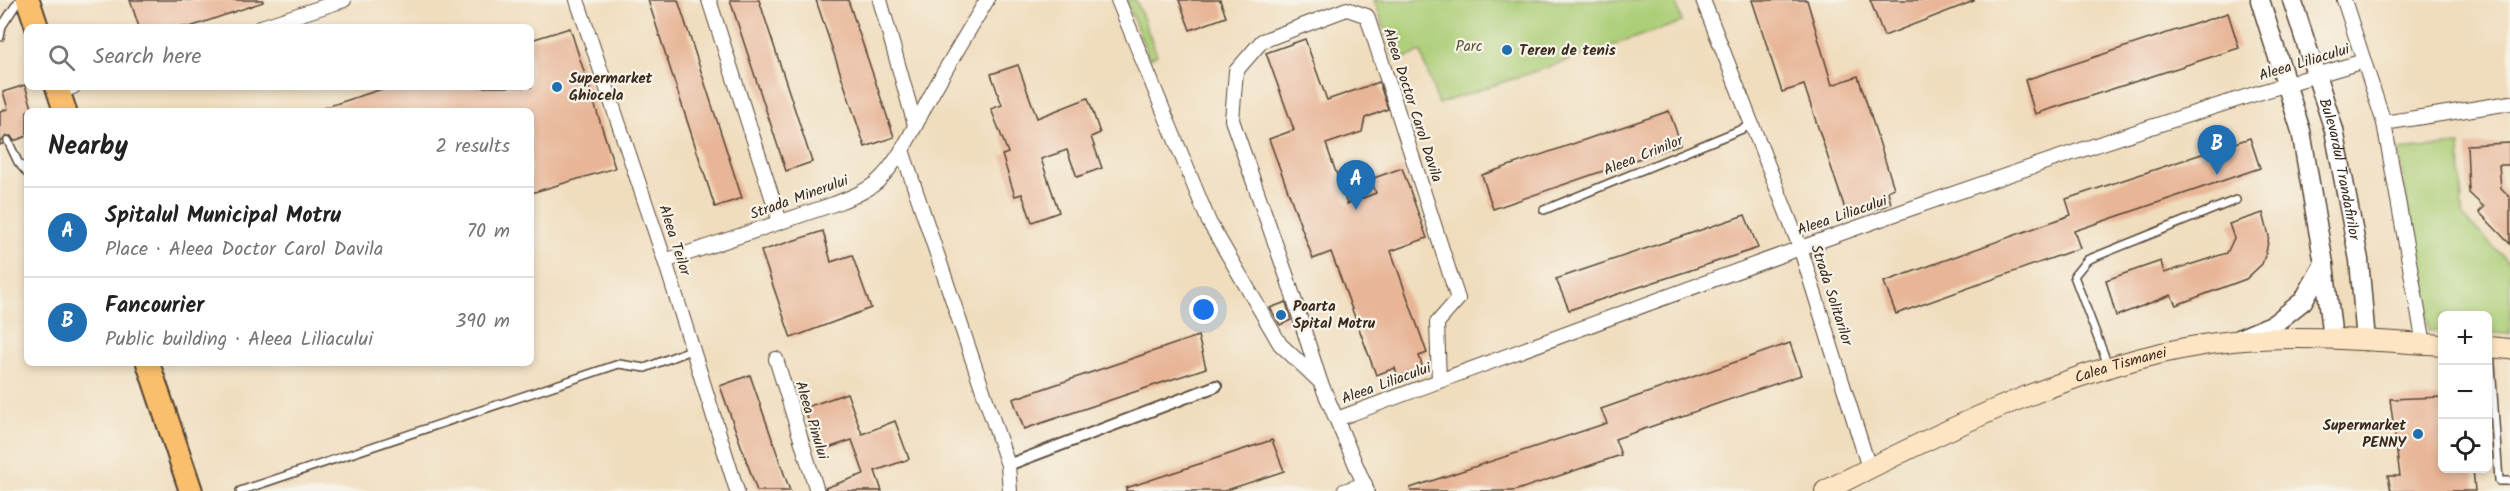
<!DOCTYPE html>
<meta charset="utf-8">
<style>
body{margin:0;font-family:Kalam,sans-serif;background:#f2f2f2;color:#222}
.controls{position:absolute;right:18px;bottom:18px;display:grid;overflow:hidden;border-radius:9px;box-shadow:0 3px 9px #0003}
.controls button{width:54px;height:54px;display:grid;place-items:center;padding:0;border:0;border-bottom:2px solid #e0e0e0;background:#fff;color:#222;font:30px sans-serif}
.you{position:absolute;left:1204px;top:310px;width:21px;height:21px;margin:-15px;border:4px solid #fff;border-radius:50%;background:#1a73e8;box-shadow:0 0 0 9px #1a73e833}
.badge{display:grid;place-items:center;width:39px;height:39px;border-radius:50%;background:#1f6fb2;color:#fff;font-size:20px;font-weight:700}
.pin{position:absolute;translate:-50% -50px;filter:drop-shadow(0 2px 3px #0008)}
.pin::after{content:'';position:absolute;top:32px;width:21px;height:18px;background:inherit;clip-path:polygon(0 0,100% 0,50% 100%)}
.list{margin:0;padding:0;list-style:none}
h2{display:flex;justify-content:space-between;align-items:center;height:78px;margin:0;padding:0 24px;font-size:26px}
h2 small{font-size:20px;font-weight:400;color:#767676}
.list li{display:grid;grid-template-columns:39px 1fr auto;gap:18px;align-items:center;box-sizing:border-box;height:90px;padding:0 24px;border-top:2px solid #e0e0e0}
.list b{display:block;font-size:22px;white-space:nowrap}
.list p{margin:0;font-size:20px;white-space:nowrap;color:#767676}
.list em{font-size:20px;font-style:normal;color:#767676}
.icon{flex:none;width:33px;height:33px;fill:none;stroke:currentColor;stroke-width:2;stroke-linecap:round;stroke-linejoin:round}
.map{position:relative;flex:none;width:2510px;height:491px;overflow:hidden}
.search{position:absolute;background:#fff;box-shadow:0 3px 9px #0003;left:24px;top:24px;width:510px;height:66px;display:flex;align-items:center;gap:15px;box-sizing:border-box;padding:0 21px;border-radius:9px;color:#767676;font-size:22px}
.panel{position:absolute;background:#fff;box-shadow:0 3px 9px #0003;left:24px;top:108px;width:510px;height:258px;border-radius:9px}
.map>svg:first-child{display:block}
</style>
<div class="map">
<svg width="2510" height="491" viewBox="0 0 2510 491">
<rect width="100%" height="100%" fill="#f7f3e8"/>
<filter id="ink" filterUnits="userSpaceOnUse"><feTurbulence type="fractalNoise" baseFrequency=".0167" numOctaves="2"/><feDisplacementMap in="SourceGraphic" scale="12" xChannelSelector="R" yChannelSelector="G"/><feConvolveMatrix kernelMatrix="1 2 1 2 8 2 1 2 1" color-interpolation-filters="sRGB"/></filter>
<filter id="wash" filterUnits="userSpaceOnUse"><feTurbulence type="fractalNoise" baseFrequency=".008" numOctaves="4" result="noise"/><feDisplacementMap in="SourceGraphic" scale="24" xChannelSelector="R" yChannelSelector="G"/><feGaussianBlur stdDeviation="1.35" result="paint"/><feColorMatrix in="noise" values="0 0 0 0 0 0 0 0 0 0 0 0 0 0 0 0 0 1.4 0 .05"/><feComposite in="paint" operator="in"/></filter>
<g filter="url(#wash)">
<rect width="100%" height="100%" fill="#f0ddbd"/>
<!-- green -->
<g fill="#acce77" stroke="#747c4a" stroke-width="1.5">
<path d="M1126,0H1136L1157,55L1149,58Z"/>
<path d="M1374,0H1675L1682,22L1438,104L1421,52L1396,61Z"/>
<path d="M2460,145L2462,215L2510,263V334L2488,333V316H2442V332L2429,331L2398,150Z"/>
</g>
<g id="blocks">
<!-- building -->
<g fill="#e8b597">
<path d="M130,0H263V2L190,27H139Z"/>
<path d="M648,0H678L742,198L715,207Z"/>
<path d="M730,0H759L812,162L786,171Z"/>
<path d="M816,0H848L894,137L865,147Z"/>
<path d="M1179,0H1220L1226,17L1190,30Z"/>
<path d="M1752,0H1807L1832,85L1858,76L1894,188L1888,191L1891,204L1848,218L1804,85L1782,92Z"/>
<path d="M1870,0H1974V1L1884,36Z"/>
<path d="M2228,13L2239,48L2035,114L2025,80Z"/>
<path d="M570,28L615,168L531,193V111H323V108L388,87H531V40Z"/>
<path d="M1305,39L1327,100L1379,82L1388,109L1365,118L1362,132L1326,144L1347,204L1376,193L1371,179L1402,168L1427,238L1391,251L1427,353L1419,356L1423,368L1398,377L1395,368L1376,375L1331,252L1313,259L1269,139L1294,130L1266,53Z"/>
<path d="M1018,65L1037,118L1088,98L1100,133L1091,137L1102,168L1077,177L1067,150L1041,159L1059,212L1032,222L1022,194L1015,196L1002,155L1008,153L991,109L1002,105L991,74Z"/>
<path d="M25,85L33,111H27V136L14,141L11,136H6L3,140V144L0,145V111L8,109L3,92Z"/>
<path d="M1669,111L1681,144L1493,209L1482,175Z"/>
<path d="M2250,138L2260,168L2074,231L2080,248L1896,314L1884,282L2071,215L2066,199Z"/>
<path d="M2509,143V165H2499L2501,188L2510,197V244L2479,212L2484,207L2469,193L2467,145Z"/>
<path d="M2263,213L2269,236L2266,253L2262,264L2246,279L2176,305L2171,295L2116,316L2106,280L2161,261L2164,273L2227,253L2234,238L2229,224Z"/>
<path d="M1745,215L1758,248L1569,310L1556,279Z"/>
<path d="M823,231L831,262L852,255L871,308L791,338L761,251Z"/>
<path d="M1286,302L1291,320L1280,325L1270,308Z"/>
<path d="M1198,336L1206,368L1024,429L1013,399Z"/>
<path d="M1790,343L1801,375L1615,439L1621,455L1514,491H1411L1410,488L1607,423L1601,409Z"/>
<path d="M750,375L790,491H757L720,386Z"/>
<path d="M847,393L862,434L895,421L909,459L875,471L882,491H826L825,488L864,474L852,440L819,451L804,408Z"/>
<path d="M2442,397V468H2473L2475,491H2391L2388,476H2400L2390,399Z"/>
<path d="M1272,440L1284,471L1224,491H1126V488Z"/>
</g>
</g>
</g>
<g filter="url(#ink)">
<use href="#blocks" fill-opacity="0" stroke="#564536" stroke-width="1.5"/>
<g fill="none" stroke-linecap="round" stroke-linejoin="round">
<defs>
<g id="service">
<path d="M0,37L2,26L19,0"/>
<path d="M8,141L18,162L27,173"/>
<path d="M1544,210L1752,125"/>
<path d="M2490,350L2499,481H2510"/>
<path d="M2108,365L2074,276L2087,260L2236,200"/>
<path d="M240,491L619,364L645,368L693,349"/>
</g>
<path id="pedestrian" d="M1008,465L1216,386"/>
<g id="minor">
<path d="M577,0L665,261L737,491"/>
<path d="M709,0L780,222"/>
<path d="M880,0L915,125"/>
<path d="M1118,0L1209,222L1280,344L1318,380"/>
<path d="M1703,0L1800,247L1869,468"/>
<path d="M2344,0L2384,123L2424,344"/>
<path d="M261,27L344,0"/>
<path d="M58,92L73,87"/>
<path d="M2384,123L2510,103"/>
<path d="M902,150L1008,465L1010,491"/>
<path d="M665,261L834,204C849,198 866,192 878,181C901,159 914,127 929,99C947,66 967,33 987,0"/>
<path d="M776,359L817,491"/>
<path d="M1337,419C1677,293 2016,163 2364,61"/>
<path d="M1344,491L1365,484"/>
<path d="M1367,491L1320,381L1288,280L1232,120L1236,71L1262,41L1347,9L1367,16L1458,299L1437,323L1439,381"/>
</g>
<g id="tertiary">
<path d="M2260,0L2301,131L2324,264L2333,339"/>
<path id="s1" d="M2292,0L2334,130L2359,260L2366,341"/>
<path d="M2241,338L2274,324L2303,301L2324,264"/>
</g>
<g id="secondary">
<path d="M2488,347L2510,349"/>
<path id="s2" d="M1825,491C1947,428 2095,355 2233,341C2302,334 2373,341 2442,345"/>
</g>
<g id="primary">
<path d="M28,0L37,27"/>
<path d="M57,87L65,111"/>
<path d="M148,363L191,491"/>
</g>
</defs>
<!-- service casing -->
<use href="#service" stroke="#564536" stroke-width="10"/>
<!-- pedestrian casing -->
<use href="#pedestrian" stroke="#564536" stroke-width="14"/>
<!-- minor casing -->
<use href="#minor" stroke="#564536" stroke-width="16"/>
<!-- tertiary casing -->
<use href="#tertiary" stroke="#564536" stroke-width="21"/>
<!-- secondary casing -->
<use href="#secondary" stroke="#564536" stroke-width="22"/>
<!-- primary casing -->
<use href="#primary" stroke="#564536" stroke-width="26"/>
<!-- service -->
<use href="#service" stroke="#fff" stroke-width="7"/>
<!-- pedestrian -->
<use href="#pedestrian" stroke="#fff" stroke-width="10"/>
<!-- minor -->
<use href="#minor" stroke="#fff" stroke-width="14"/>
<!-- tertiary -->
<use href="#tertiary" stroke="#fff" stroke-width="18"/>
<!-- secondary -->
<use href="#secondary" stroke="#fde5c4" stroke-width="20"/>
<!-- primary -->
<use href="#primary" stroke="#f9bf6c" stroke-width="22"/>
</g>
</g>
<!-- markers -->
<g fill="#1f6fb2" stroke="#f7f3e8" stroke-width="2">
<circle cx="1507" cy="50" r="6"/>
<circle cx="557" cy="87" r="6"/>
<circle cx="1281" cy="315" r="6"/>
<circle cx="2418" cy="434" r="6"/>
</g>
<g text-anchor="middle" stroke-width="4.5" stroke-linejoin="round" paint-order="stroke">
<!-- park labels -->
<g font-size="15" fill="#575334" stroke="#f7f3e8">
<text x="1469" y="51">Parc</text>
</g>
<!-- poi labels -->
<g font-size="15" font-weight="bold" fill="#3b2a1e" stroke="#f7f3e8" text-anchor="start">
<text x="1519" y="55">Teren de tenis</text>
<text x="569" y="83">Supermarket<tspan x="569" dy="17">Ghiocela</tspan></text>
<text x="1293" y="311">Poarta<tspan x="1293" dy="17">Spital Motru</tspan></text>
<text x="2406" y="430" text-anchor="end">Supermarket<tspan x="2406" dy="17">PENNY</tspan></text>
</g>
<!-- street labels -->
<g font-size="15" fill="#3b2a1e" stroke="#f7f3e8">
<text transform="translate(2304 62) rotate(-17)" y="5">Aleea Liliacului</text>
<text transform="translate(1413 105) rotate(72)" y="5">Aleea Doctor Carol Davila</text>
<text transform="translate(1643 155) rotate(-22)" y="5">Aleea Crinilor</text>
<text dy="5" stroke="none"><textPath href="#s1" startOffset="176">Bulevardul Trandafirilor</textPath></text>
<text transform="translate(799 197) rotate(-20)" y="5">Strada Minerului</text>
<text transform="translate(1842 215) rotate(-19)" y="5">Aleea Liliacului</text>
<text transform="translate(675 240) rotate(72)" y="5">Aleea Teilor</text>
<text transform="translate(1832 295) rotate(72)" y="5">Strada Solitarilor</text>
<text dy="5" stroke="none"><textPath href="#s2" startOffset="322">Calea Tismanei</textPath></text>
<text transform="translate(1386 383) rotate(-20)" y="5">Aleea Liliacului</text>
<text transform="translate(812 420) rotate(73)" y="5">Aleea Pinului</text>
</g>
</g>
</svg>
<div class="controls">
<button>+</button>
<button>−</button>
<button><svg class="icon" aria-label="locate" viewBox="0 0 24 24"><circle cx="12" cy="12" r="6"/><path d="M12 2v4M12 18v4M2 12h4M18 12h4"/></svg></button>
</div>
<div class="you"></div>
<div class="pin badge" style="left:1356px;top:210px">A</div>
<div class="pin badge" style="left:2217px;top:175px">B</div>
<div class="search"><svg class="icon" aria-label="search" viewBox="0 0 24 24"><circle cx="10" cy="10" r="6"/><path d="M15 15l6 6"/></svg>Search here</div>
<section class="panel">
<h2>Nearby<small>2 results</small></h2>
<ul class="list">
<li><span class="badge">A</span><div><b>Spitalul Municipal Motru</b><p>Place · Aleea Doctor Carol Davila</p></div><em>70 m</em></li>
<li><span class="badge">B</span><div><b>Fancourier</b><p>Public building · Aleea Liliacului</p></div><em>390 m</em></li>
</ul>
</section>
</div>
